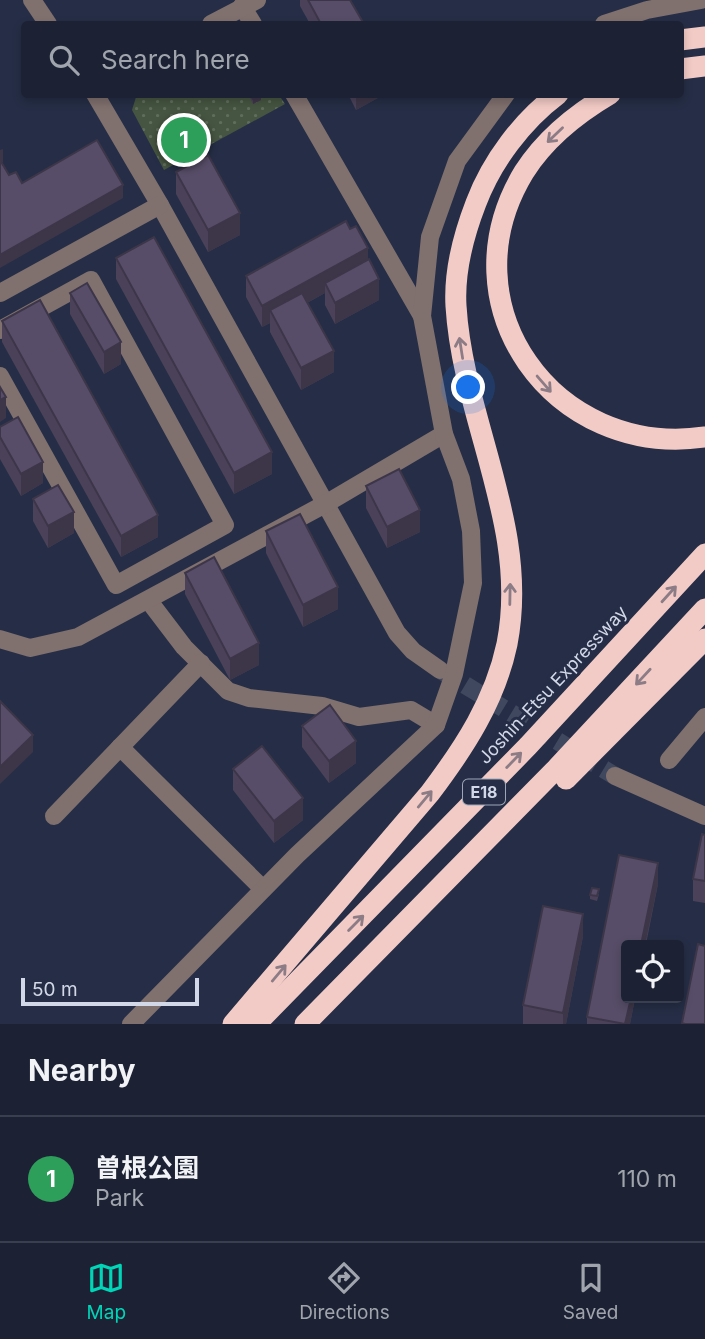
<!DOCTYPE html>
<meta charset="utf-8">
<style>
body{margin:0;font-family:Inter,"Noto Sans JP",sans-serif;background:#292f40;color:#f1f3f6}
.controls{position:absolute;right:21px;bottom:21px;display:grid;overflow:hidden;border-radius:7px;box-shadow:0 4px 10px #0003}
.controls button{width:63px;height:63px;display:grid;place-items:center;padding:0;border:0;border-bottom:2px solid #3a3f4f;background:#1c2234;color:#f1f3f6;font:35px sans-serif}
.scale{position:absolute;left:21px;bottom:18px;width:178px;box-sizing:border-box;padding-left:7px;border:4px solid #d2d8e8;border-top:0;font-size:19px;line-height:24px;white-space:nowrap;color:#d2d8e8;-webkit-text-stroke:5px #252e46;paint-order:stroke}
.you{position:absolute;left:469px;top:388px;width:24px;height:24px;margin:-18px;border:5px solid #fff;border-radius:50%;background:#1a73e8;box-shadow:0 0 0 10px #1a73e833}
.badge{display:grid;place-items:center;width:46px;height:46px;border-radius:50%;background:#00d5b7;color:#fff;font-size:23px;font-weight:700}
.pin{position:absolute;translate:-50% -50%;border:4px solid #fff;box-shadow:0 2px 7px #0006}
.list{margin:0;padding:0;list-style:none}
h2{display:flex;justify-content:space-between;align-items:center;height:91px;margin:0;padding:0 28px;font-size:30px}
h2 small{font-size:23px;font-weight:400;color:#a0a4ac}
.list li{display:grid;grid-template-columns:46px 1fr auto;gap:21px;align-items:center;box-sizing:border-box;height:126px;padding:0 28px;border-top:2px solid #3a3f4f}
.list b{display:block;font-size:26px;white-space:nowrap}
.list p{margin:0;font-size:23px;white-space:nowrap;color:#a0a4ac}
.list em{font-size:23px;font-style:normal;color:#a0a4ac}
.icon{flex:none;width:38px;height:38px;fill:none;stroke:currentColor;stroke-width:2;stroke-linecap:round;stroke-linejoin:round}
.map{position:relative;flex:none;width:705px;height:1024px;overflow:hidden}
.search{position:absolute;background:#1c2234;box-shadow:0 4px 10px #0003;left:21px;right:21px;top:21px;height:77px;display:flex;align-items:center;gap:18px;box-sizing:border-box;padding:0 24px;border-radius:7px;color:#a0a4ac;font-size:26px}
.sheet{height:217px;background:#1c2234}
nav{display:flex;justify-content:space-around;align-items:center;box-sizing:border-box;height:98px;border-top:2px solid #3a3f4f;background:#1c2234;font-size:19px;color:#a0a4ac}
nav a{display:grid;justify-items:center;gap:4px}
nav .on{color:#00d5b7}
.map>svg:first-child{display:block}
</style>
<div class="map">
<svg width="705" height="1024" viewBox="0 0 705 1024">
<defs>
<pattern id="grass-dots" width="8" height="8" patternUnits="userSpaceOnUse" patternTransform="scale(1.75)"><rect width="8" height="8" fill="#465541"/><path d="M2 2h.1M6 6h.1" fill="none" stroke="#606d5c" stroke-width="1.8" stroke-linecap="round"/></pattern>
</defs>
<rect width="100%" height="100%" fill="#252e46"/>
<!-- grass -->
<path fill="url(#grass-dots)" d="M137,94L279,95L285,104L164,170L132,110Z"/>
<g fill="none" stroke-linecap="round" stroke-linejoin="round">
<!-- minor-tunnel -->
<path stroke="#3f485e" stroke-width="18" stroke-dasharray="18 9" stroke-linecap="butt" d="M442,671L615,776"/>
<!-- minor -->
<g stroke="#80706e" stroke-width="18">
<path d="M32,0L48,24"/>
<path d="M242,6L253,24"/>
<path d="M211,24L257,0"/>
<path d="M604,24L647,10L701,0"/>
<path d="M95,94L160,205L397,633L413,651L440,670"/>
<path d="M294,94L422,316"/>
<path d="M0,293L160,205"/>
<path d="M0,330L91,280L225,525L116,585L0,376"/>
<path d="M149,601L184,647L228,691L249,698L322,706L359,717L411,710L436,725"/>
<path d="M0,639L30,648L78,637L327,503L444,434"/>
<path d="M120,747L263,889"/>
<path d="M669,760L705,717"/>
<path d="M615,776L705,816"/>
<path d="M54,816L201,663"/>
<path d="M131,1024L297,855L436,725L454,674L473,583L471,531L461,479L444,434L422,316L430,237L457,161L506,94"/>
</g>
<!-- highway -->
<g stroke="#f3cbc6" stroke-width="21">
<path d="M680,40L705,37"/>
<path d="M680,69L705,66"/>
<path d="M610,94C576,114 545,139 524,172C443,305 554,459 705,437"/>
<path d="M566,779L705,639"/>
<path d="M233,1024L430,793C464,748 495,701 507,644C530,527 463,421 456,306C454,272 464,234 476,203C492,161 522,121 558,94"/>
<path d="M256,1024L528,746L705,554"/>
<path d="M305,1024L557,768L705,609"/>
</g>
</g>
<!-- wall -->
<g fill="#4b4259">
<path d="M300,0H350L364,24H310L300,6Z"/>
<path d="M248,94H261V100L253,104Z"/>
<path d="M348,94H385L356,110Z"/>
<path d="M176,172L240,235L208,252L176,194Z"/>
<path d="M116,258L272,474L234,494L116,279Z"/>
<path d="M368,260L379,300L335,324L325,305V293L307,303L334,372L301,390L270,332V323L262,327L246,297V276Z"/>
<path d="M70,293L121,364L104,374L70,314Z"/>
<path d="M2,321L158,537L121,557L2,342Z"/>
<path d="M0,427L43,483L21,496L0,459Z"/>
<path d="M366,486L420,532L387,548L366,508Z"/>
<path d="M33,499L74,533L48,548L33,521Z"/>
<path d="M266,531L338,609L303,627L266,553Z"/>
<path d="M185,573L259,665L230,680L185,594Z"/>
<path d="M302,726L356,763L329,783L302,747Z"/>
<path d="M233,769L303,820L274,843L233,790Z"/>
<path d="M705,835V903L693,901V879Z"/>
<path d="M658,884L630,1024H587V1017Z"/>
<path d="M599,894L597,901L590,899V895Z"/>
<path d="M583,936L566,1024H523V1005Z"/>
</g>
<!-- shaded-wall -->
<g fill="#3d3649">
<path d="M356,94H385L356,110Z"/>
<path d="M261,95V100L253,104V99Z"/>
<path d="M3,149V162L0,163V150Z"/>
<path d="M123,185V198L0,268V255Z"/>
<path d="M240,213V235L208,252V230Z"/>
<path d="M368,248V270L325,283V293L275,320L270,310V323L262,327V306Z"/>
<path d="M379,279V300L335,324V303Z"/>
<path d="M121,342V364L104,374V352Z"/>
<path d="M334,351V372L301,390V368Z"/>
<path d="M6,397V418L0,422V400Z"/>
<path d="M272,452V474L234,494V473Z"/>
<path d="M43,462V483L21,496V474Z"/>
<path d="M420,510V532L387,548V527Z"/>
<path d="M74,512V533L48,548V526Z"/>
<path d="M158,515V537L121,557V536Z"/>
<path d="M338,587V609L303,627V605Z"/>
<path d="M259,643V665L230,680V659Z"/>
<path d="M33,735V752L0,784V767Z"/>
<path d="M356,741V763L329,783V761Z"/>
<path d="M303,798V820L274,843V821Z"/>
<path d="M658,863V884L645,945H641Z"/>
<path d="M583,914V936L566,1024H563V1013Z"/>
<path d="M631,998H635L630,1024H625Z"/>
</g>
<!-- building -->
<g fill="#574d68" stroke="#3d3649" stroke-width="2">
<path d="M308,0H350L364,24H321Z"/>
<path d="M250,94H261V95L253,99Z"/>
<path d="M97,140L123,185L0,255V160L9,175L16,172L22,183Z"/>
<path d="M208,155L240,213L208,230L176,172Z"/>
<path d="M346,221L350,229L356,226L368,248L262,306L246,276Z"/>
<path d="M154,237L272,452L234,473L116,258Z"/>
<path d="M369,259L379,279L335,303L325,283Z"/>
<path d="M87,283L121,342L104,352L70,293Z"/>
<path d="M302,293L334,351L301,368L270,310Z"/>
<path d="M40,300L158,515L121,536L2,321Z"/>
<path d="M0,387L6,397L0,400Z"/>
<path d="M18,417L43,462L21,474L0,437V427Z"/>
<path d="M399,469L420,510L387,527L366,486Z"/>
<path d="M58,485L74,512L48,526L33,499Z"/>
<path d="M300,514L338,587L303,605L266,531Z"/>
<path d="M214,557L259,643L230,659L185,573Z"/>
<path d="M0,701L33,735L0,767Z"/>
<path d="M330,705L356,741L329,761L302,726Z"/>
<path d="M262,746L303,798L274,821L233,769Z"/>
<path d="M702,834L705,835V881L693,879Z"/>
<path d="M619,855L658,863L641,945H626V998H631L625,1024L587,1017Z"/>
<path d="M592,888L599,889L597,896L590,895Z"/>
<path d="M543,906L583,914L563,1013L523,1005Z"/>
<path d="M698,944L705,946V1024H685L682,1023Z"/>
</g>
<!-- one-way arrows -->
<defs><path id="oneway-shaft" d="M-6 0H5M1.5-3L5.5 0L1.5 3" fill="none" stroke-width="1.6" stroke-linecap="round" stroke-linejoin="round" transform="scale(1.75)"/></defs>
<g stroke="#8c7c86">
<use href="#oneway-shaft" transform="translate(555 135) rotate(136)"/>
<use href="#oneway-shaft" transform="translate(461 348) rotate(-99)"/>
<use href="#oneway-shaft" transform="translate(544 384) rotate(49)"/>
<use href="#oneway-shaft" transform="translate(510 594) rotate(-89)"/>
<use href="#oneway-shaft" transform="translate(669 594) rotate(-48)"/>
<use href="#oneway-shaft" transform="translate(643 677) rotate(133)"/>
<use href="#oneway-shaft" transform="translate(514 760) rotate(-46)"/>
<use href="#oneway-shaft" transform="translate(425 799) rotate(-50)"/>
<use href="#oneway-shaft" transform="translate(356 923) rotate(-45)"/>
<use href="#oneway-shaft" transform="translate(279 973) rotate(-50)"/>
</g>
<g text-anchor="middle" stroke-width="6" stroke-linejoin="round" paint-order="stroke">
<!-- shield labels -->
<rect fill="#252e46" stroke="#9ea5b7" stroke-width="2" x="463" y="779.5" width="42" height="25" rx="5"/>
<g font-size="16" font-weight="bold" fill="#d2d8e8">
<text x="484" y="798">E18</text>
</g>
<!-- street labels -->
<g font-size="18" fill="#d2d8e8" stroke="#252e46">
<text transform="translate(553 685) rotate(-47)" y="6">Joshin-Etsu Expressway</text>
</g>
</g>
</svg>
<div class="controls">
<button><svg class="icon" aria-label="locate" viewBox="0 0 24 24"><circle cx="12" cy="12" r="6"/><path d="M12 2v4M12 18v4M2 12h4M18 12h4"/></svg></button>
</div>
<div class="scale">50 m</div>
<div class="you"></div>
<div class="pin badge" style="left:184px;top:140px;background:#2e9e5b">1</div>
<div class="search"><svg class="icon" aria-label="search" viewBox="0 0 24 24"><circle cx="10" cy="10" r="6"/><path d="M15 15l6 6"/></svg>Search here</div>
</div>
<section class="sheet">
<h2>Nearby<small></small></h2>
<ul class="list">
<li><span class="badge" style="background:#2e9e5b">1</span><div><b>曽根公園</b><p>Park</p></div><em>110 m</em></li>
</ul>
</section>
<nav>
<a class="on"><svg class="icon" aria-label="map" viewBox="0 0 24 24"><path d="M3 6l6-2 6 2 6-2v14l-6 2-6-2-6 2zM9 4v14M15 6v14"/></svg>Map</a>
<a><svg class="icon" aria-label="directions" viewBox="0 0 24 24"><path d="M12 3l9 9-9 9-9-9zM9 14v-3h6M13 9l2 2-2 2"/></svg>Directions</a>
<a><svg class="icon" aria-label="saved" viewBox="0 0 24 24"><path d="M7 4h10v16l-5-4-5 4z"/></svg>Saved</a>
</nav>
